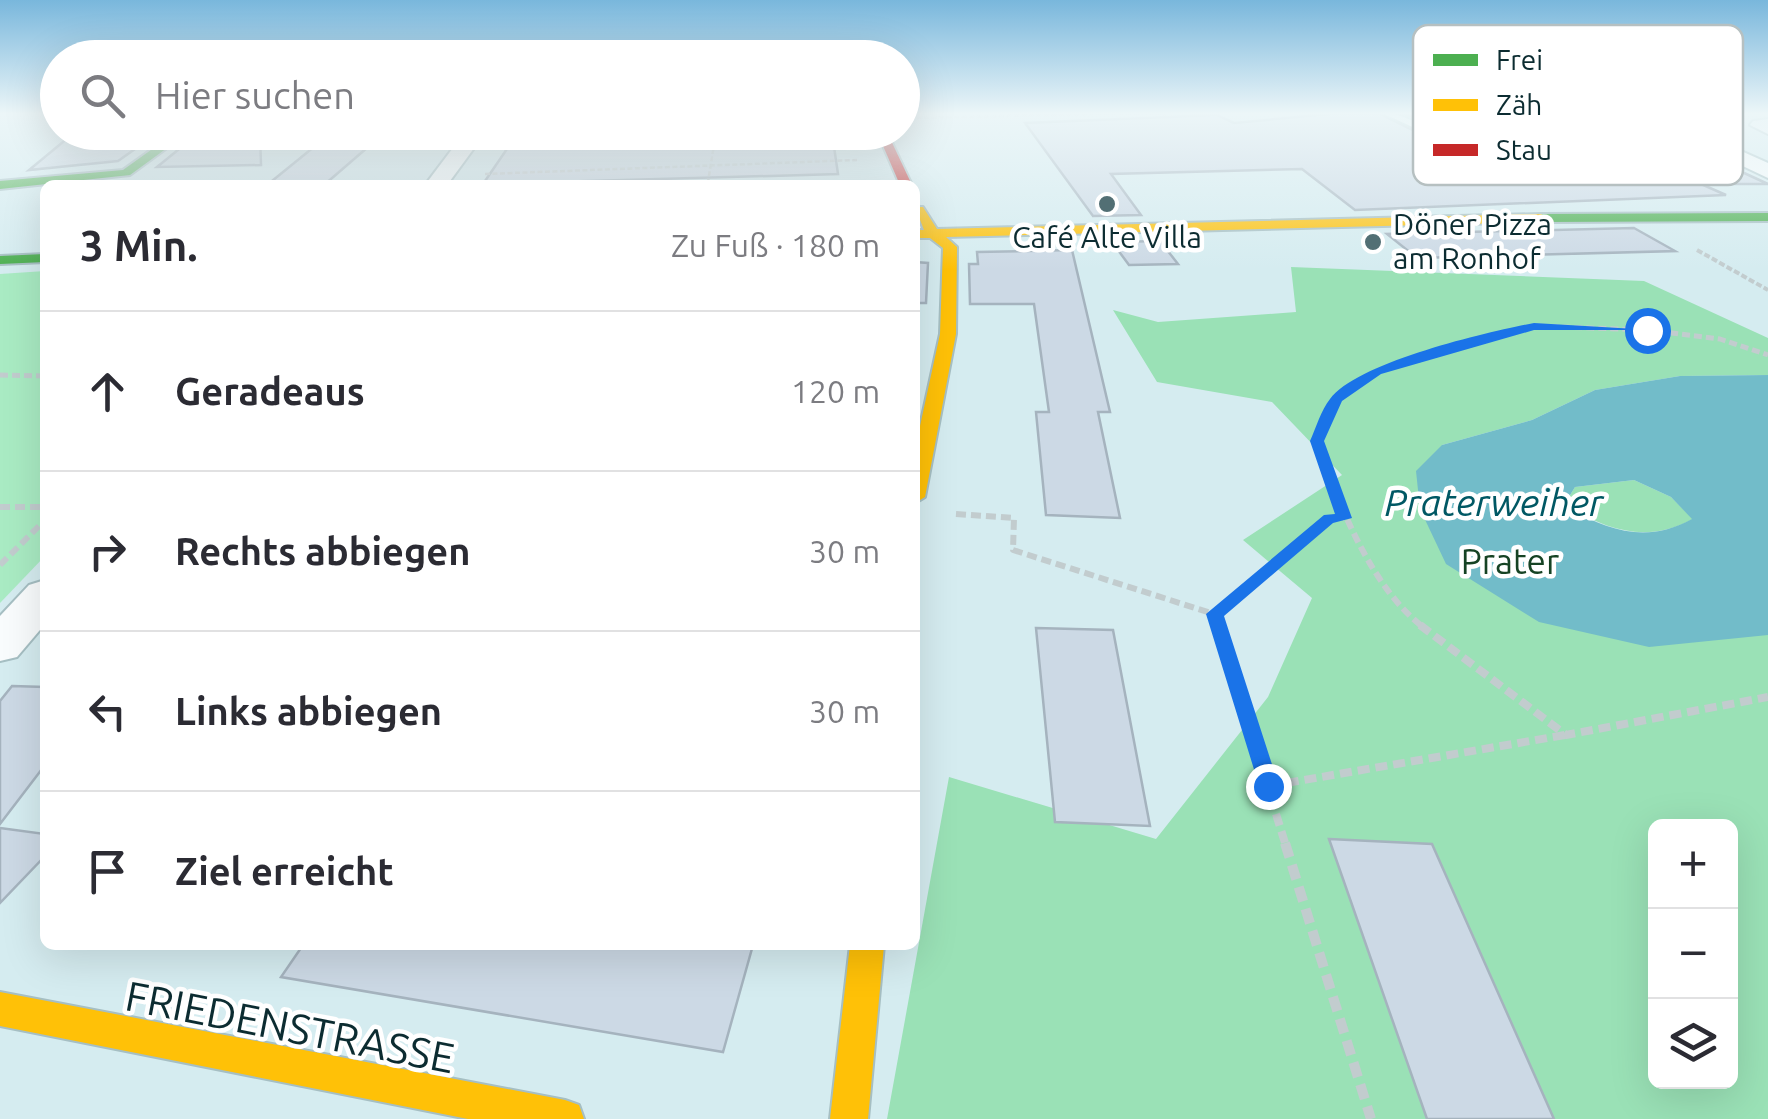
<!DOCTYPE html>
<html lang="de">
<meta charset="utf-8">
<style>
body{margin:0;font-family:Ubuntu,sans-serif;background:#f7f7f7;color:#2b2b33}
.controls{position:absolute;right:30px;bottom:30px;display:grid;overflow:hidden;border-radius:15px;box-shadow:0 10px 40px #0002}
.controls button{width:90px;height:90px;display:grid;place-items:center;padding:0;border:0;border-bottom:2px solid #e1e1e2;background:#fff;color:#2b2b33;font:50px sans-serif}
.stop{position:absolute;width:30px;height:30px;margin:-22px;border:8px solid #1a73e8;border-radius:50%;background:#fff}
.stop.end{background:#1a73e8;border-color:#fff;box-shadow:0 2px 10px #0008}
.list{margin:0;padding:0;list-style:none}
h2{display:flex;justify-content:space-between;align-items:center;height:130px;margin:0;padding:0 40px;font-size:42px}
h2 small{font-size:32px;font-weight:400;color:#7c7c81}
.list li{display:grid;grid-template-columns:65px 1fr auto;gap:30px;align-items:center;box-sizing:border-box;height:160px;padding:0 40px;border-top:2px solid #e1e1e2}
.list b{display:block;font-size:38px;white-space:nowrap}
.list em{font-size:32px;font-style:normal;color:#7c7c81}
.icon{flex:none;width:55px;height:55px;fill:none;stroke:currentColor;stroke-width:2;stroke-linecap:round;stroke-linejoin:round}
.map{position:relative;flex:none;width:1768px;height:1119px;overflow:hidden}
.search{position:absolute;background:#fff;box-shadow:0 10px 40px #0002;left:40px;top:40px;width:880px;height:110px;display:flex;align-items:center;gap:25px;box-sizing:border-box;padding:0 35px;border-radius:55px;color:#7c7c81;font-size:38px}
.panel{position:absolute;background:#fff;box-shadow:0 10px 40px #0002;left:40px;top:180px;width:880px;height:770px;border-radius:15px}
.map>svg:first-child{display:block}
</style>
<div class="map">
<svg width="1768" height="1119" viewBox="0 0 1768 1119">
<rect width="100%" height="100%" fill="#d5ecf0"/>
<!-- green -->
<path fill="#a9ebc3" d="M45,271V556L0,603V274Z"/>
<!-- forest -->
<g fill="#9ae1b6" fill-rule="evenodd">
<path d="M1291,267L1644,281L1768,338V375L1680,376L1595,390L1532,420L1442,445L1768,635V1119H887L949,777L1156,839L1268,697L1312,598L1243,540L1342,475L1272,402L1157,382L1113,310L1158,322L1296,312ZM1656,826H1730V1082H1656Z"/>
<path d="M1634,480L1671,497L1693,519C1646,544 1608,530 1564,505L1575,487Z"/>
</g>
<!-- water -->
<path fill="#72bcc9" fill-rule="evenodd" d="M1768,375V635L1649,647L1539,622L1446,564L1420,509L1416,471L1442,445L1532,420L1595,390L1680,376ZM1634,480L1671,497L1692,519C1647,544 1607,531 1564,505L1575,487Z"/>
<!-- building -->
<g fill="#ccd9e5" stroke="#a5b3be" stroke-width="2.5">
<path d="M1340,113H1378L1441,144L1494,148L1528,161L1541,154L1517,141L1443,130L1403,113H1614L1768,184H1701L1726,195L1355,210L1302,169L1111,174L1141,215L1093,216L1025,123L1217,115L1234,123Z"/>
<path d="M75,132H159L118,161L29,170Z"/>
<path d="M200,132H260L261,165L157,167Z"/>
<path d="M832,133L838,174L483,184L511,143Z"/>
<path d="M375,141L324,185H267L320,142Z"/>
<path d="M1634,228L1675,251L1417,258L1387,234Z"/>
<path d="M1160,241L1178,264L1129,265L1112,242Z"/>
<path d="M1072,250L1110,412H1098L1120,518L1046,515L1036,412H1049L1034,304H970L969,264H978L977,252Z"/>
<path d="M915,262L928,263L926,303H915Z"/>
<path d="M1036,628L1113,630L1150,826L1055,822Z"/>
<path d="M12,686L45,687V765L0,824V701Z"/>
<path d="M0,828L45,834V856L0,903Z"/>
<path d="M1329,839L1432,844L1554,1119H1427Z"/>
<path d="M303,945H753L723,1052L281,977Z"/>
</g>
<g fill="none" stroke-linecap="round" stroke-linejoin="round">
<defs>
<path id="lane" d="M1382,113C1408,113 1427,132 1451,136C1482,142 1508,136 1537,155L1527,157L1495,144L1443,141Z"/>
<g id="street">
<path d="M1631,113H1656L1768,163V178Z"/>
<path d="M1768,119V134L1750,125L1753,121Z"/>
<path d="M465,132H543L534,138L480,140L447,185H425Z"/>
<path d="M45,580V624L17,657L0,661V616L29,585Z"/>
</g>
<g id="fast">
<path d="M176,132H189L130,175L0,189V181L123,170Z"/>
<path d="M1768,213V221L1541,222L1535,218L1541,214Z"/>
<path d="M45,254V262L0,264V256Z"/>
</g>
<g id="slow">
<path d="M915,207H923L937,229L1541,214L1547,218L1541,222L946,237L957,247L956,334L925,497L915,503V449L940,334L943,248L930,238H915V230H924Z"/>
<path d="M850,945H884L868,1119H830Z"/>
<path d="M0,992L565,1100L579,1105L584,1119H468L0,1026Z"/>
</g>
<path id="jam" d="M877,132H887L912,185H900Z"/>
</defs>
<!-- lane casing -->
<use href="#lane" stroke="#a6bfc3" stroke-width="4"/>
<!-- street casing -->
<use href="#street" stroke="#a6bfc3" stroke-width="4"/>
<!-- fast casing -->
<use href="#fast" stroke="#a6bfc3" stroke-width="4"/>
<!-- slow casing -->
<use href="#slow" stroke="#a6bfc3" stroke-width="4"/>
<!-- jam casing -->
<use href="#jam" stroke="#a6bfc3" stroke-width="4"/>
<!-- path-far5 -->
<g stroke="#c2ccce" stroke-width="2.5" stroke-dasharray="5 2.5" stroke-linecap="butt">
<path d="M1148,113L1166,115"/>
<path d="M909,118L1147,113"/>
<path d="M485,174L857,160"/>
<path d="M609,185L708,182L716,132"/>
</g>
<!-- path-far4 -->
<path stroke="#c2ccce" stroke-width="4" stroke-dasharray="6 2.5" stroke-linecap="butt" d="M1697,250L1768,290"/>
<!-- path-far3 -->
<g stroke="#c2ccce" stroke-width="5" stroke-dasharray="8 4" stroke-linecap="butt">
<path d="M0,375L45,376"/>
<path d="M1321,453L1317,441L1336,399L1377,372L1438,350L1534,326L1647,330L1720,339L1768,355"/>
</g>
<!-- path-far2 -->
<g stroke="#c2ccce" stroke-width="6" stroke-dasharray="10 5" stroke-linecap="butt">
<path d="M1320,450C1340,508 1373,589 1423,627"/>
<path d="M0,507H45"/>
<path d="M956,514L1014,518L1013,550L1214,614L1329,518H1344"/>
<path d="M0,565L45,520"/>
<path d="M1214,614L1218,627"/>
</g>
<!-- path-far1 -->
<g stroke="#c2ccce" stroke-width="8" stroke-dasharray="12 6" stroke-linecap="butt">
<path d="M1217,625L1286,846"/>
<path d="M1420,625L1566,735L1768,697"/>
<path d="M1269,786L1565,735"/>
</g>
<!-- path -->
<path stroke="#c2ccce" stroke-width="10" stroke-dasharray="15 8" stroke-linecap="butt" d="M1285,843L1371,1119"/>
<!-- lane -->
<use href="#lane" fill="#f9fcfd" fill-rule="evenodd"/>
<!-- street -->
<use href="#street" fill="#f9fcfd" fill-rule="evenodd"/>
<!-- fast -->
<use href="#fast" fill="#4caf50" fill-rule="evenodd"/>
<!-- slow -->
<use href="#slow" fill="#ffc107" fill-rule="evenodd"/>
<!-- jam -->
<use href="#jam" fill="#c62828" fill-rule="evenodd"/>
</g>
<!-- sky -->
<linearGradient id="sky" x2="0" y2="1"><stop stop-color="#79b7dc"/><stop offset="0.42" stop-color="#ecf6f8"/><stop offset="1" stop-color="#ecf6f8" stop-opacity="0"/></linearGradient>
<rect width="1768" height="270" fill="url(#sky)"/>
<!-- route -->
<path fill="#1a73e8" d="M1534,323L1653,330H1534L1381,374L1342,401L1324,441L1352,518L1333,523L1224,616L1279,786L1268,794L1261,792L1206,614L1324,515L1335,514L1310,441C1316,428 1321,410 1330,399C1358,362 1487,332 1534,323Z"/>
<!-- markers -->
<g fill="#526f74" stroke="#fff" stroke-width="4">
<circle cx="1107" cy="204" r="10"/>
<circle cx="1373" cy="242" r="10"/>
</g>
<g text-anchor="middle" stroke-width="9" stroke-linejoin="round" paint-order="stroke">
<!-- far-poi labels -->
<g font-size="30" fill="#0c2c31" stroke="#fff" text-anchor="start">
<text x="1393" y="235">Döner Pizza<tspan x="1393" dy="34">am Ronhof</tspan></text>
<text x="1107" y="248" text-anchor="middle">Café Alte Villa</text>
</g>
<!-- park labels -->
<g font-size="35" fill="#164324" stroke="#fff">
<text x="1510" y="574">Prater</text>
</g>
<!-- water labels -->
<g font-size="38" font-style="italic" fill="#005864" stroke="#fff">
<text x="1494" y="516">Praterweiher</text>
</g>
<!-- near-street labels -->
<g font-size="42" fill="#0c2c31" stroke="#fff">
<text transform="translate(290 1027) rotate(11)" y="15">FRIEDENSTRASSE</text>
</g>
</g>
<!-- legend -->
<rect x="1413" y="25" width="330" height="160" rx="15" fill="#fff" stroke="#b6c0c1" stroke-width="2.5"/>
<rect x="1433" y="54" width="45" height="12" fill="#4caf50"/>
<rect x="1433" y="99" width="45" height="12" fill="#ffc107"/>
<rect x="1433" y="144" width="45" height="12" fill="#c62828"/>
<g font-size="28" fill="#0c2c31">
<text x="1496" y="70">Frei</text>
<text x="1496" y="115">Zäh</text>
<text x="1496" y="160">Stau</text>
</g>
</svg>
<div class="controls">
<button>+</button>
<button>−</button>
<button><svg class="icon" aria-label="layers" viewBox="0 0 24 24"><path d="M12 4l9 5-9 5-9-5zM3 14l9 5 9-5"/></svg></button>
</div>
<div class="stop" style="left:1647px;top:330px"></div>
<div class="stop end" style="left:1268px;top:786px"></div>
<div class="search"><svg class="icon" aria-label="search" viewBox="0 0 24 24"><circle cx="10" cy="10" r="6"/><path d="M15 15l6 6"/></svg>Hier suchen</div>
<section class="panel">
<h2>3 Min.<small>Zu Fuß · 180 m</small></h2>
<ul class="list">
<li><svg class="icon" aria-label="ahead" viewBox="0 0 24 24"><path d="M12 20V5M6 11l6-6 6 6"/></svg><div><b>Geradeaus</b></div><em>120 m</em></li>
<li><svg class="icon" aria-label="right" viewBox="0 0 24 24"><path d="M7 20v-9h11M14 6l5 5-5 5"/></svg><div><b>Rechts abbiegen</b></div><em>30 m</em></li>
<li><svg class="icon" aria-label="left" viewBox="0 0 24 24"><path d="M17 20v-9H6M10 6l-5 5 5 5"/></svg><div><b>Links abbiegen</b></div><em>30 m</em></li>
<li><svg class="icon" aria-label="arrive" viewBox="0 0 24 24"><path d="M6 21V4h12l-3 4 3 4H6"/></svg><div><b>Ziel erreicht</b></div></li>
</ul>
</section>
</div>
